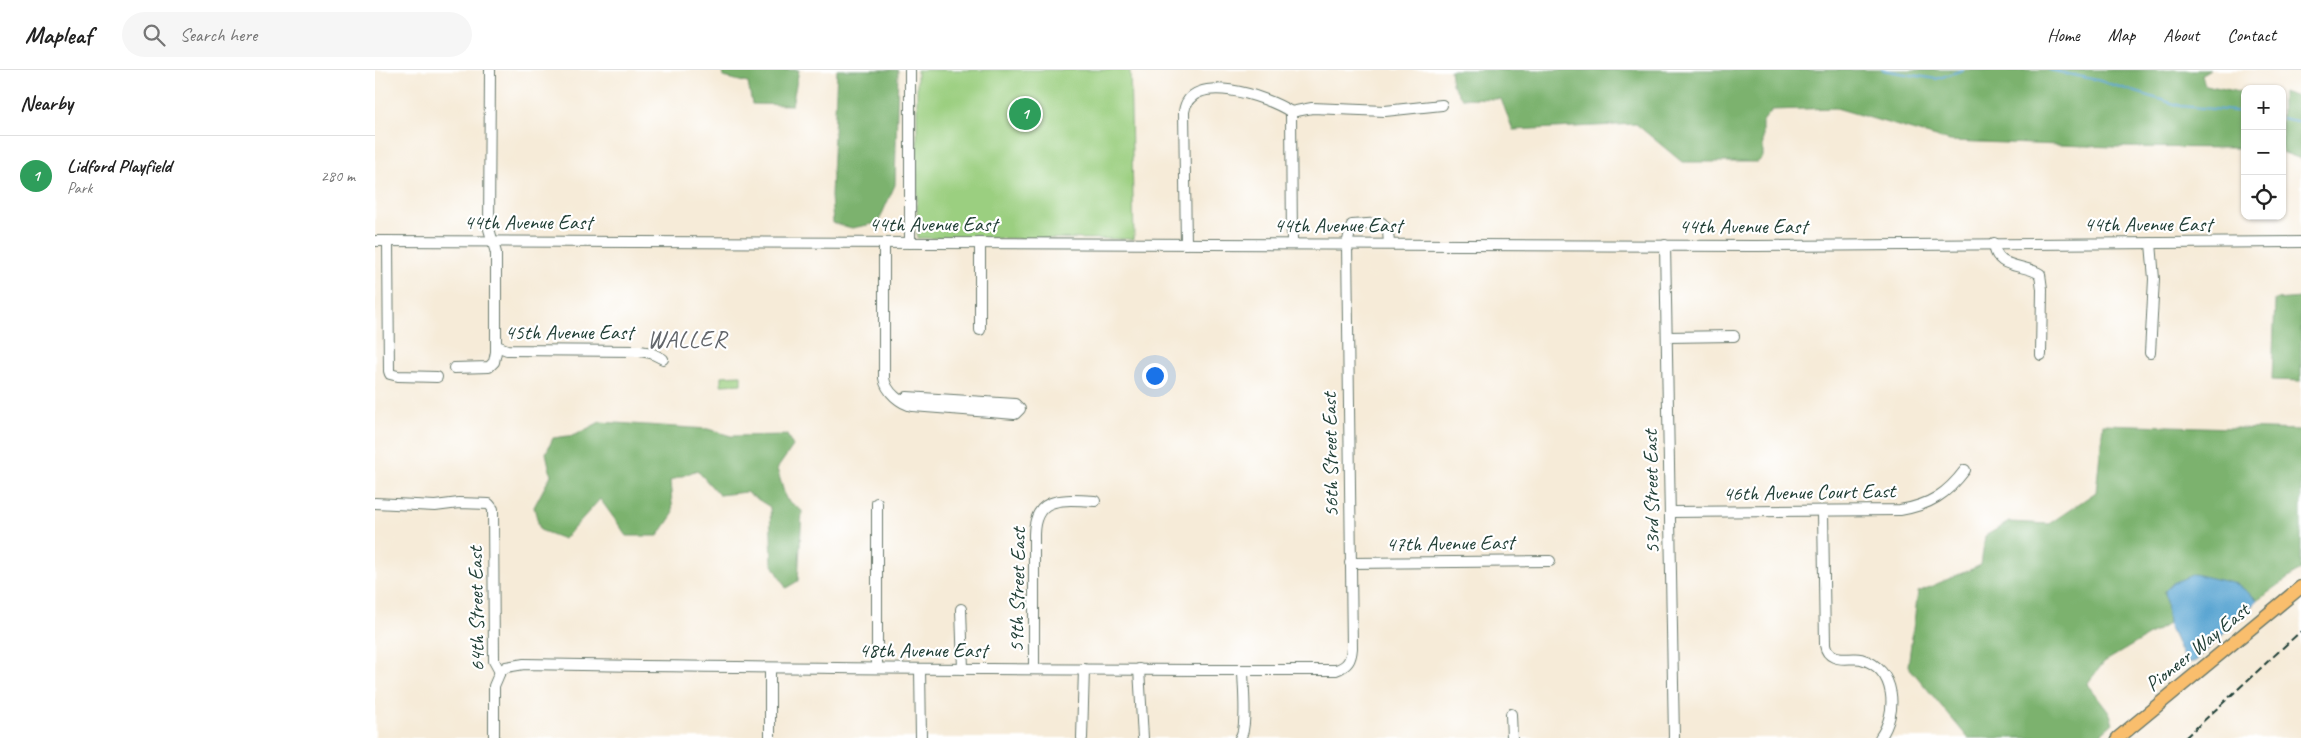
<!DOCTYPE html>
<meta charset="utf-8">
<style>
body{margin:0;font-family:Caveat,sans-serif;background:#f6f6f6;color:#222}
.controls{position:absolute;right:15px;top:15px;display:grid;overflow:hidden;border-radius:10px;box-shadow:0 1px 4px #0004}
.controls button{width:45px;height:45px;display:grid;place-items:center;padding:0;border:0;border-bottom:1px solid #e0e0e0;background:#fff;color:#222;font:25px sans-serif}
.you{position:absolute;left:779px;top:305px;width:18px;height:18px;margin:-12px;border:4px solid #fff;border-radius:50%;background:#1a73e8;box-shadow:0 0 0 8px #1a73e833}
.badge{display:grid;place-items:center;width:32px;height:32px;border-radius:50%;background:#1f6fb2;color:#fff;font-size:16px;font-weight:700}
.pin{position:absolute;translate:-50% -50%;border:2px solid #fff;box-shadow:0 1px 5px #0006}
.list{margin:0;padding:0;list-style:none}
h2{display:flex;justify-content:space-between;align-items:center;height:65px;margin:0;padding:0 20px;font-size:21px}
h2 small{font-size:16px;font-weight:400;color:#767676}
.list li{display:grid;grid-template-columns:32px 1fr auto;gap:15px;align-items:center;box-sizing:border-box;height:80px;padding:0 20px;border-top:1px solid #e0e0e0}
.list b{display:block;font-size:19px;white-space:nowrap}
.list p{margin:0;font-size:16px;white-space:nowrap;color:#767676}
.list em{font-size:16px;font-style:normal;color:#767676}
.icon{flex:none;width:28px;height:28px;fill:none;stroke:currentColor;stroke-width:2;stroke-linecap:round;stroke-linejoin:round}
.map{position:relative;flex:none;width:1926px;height:668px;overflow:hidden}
header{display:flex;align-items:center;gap:30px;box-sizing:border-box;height:70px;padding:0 25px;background:#fff;border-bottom:1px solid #e0e0e0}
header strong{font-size:24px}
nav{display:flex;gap:28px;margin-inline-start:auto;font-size:18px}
.search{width:350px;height:45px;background:#f6f6f6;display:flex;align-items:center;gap:12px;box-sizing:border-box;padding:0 18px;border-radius:28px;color:#767676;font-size:19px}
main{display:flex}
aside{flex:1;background:#fff}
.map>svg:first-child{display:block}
</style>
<header>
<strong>Mapleaf</strong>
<div class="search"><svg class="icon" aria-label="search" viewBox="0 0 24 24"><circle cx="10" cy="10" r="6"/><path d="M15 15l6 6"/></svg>Search here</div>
<nav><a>Home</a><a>Map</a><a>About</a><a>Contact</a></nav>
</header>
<main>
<aside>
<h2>Nearby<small></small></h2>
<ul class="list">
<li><span class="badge" style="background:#2e9e5b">1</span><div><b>Lidford Playfield</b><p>Park</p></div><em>280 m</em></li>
</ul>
</aside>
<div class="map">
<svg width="1926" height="668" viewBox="0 0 1926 668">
<rect width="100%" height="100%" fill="#fff"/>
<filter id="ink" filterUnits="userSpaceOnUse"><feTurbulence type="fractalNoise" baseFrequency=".02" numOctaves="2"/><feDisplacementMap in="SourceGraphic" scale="10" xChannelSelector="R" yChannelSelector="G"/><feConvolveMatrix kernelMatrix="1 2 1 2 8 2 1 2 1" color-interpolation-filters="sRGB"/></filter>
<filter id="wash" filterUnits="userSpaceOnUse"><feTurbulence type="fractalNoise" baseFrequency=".0096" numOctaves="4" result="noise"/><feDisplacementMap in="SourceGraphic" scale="20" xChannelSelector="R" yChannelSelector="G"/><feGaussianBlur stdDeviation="1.12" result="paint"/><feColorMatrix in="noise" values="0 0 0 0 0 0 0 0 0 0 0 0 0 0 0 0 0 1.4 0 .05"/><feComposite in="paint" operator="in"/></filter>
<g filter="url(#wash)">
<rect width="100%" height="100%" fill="#f6ebd8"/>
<!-- green -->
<g fill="#9bcf80" stroke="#5d865a">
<path d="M542,0H755L759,169L542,168Z"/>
<path d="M366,305V314L346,315V306Z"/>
</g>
<!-- forest -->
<g fill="#7cb26e" stroke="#4e7851">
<path d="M347,0H424L417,35L377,34L373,13L348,7Z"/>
<path d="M462,0H523L520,115L503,153L477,158L458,153L456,126Z"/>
<path d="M1075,0H1835L1827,5L1830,15L1870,23V78L1739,77L1575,71L1461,38L1397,40L1388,51V87L1383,92H1307L1261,54L1138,60L1126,29L1087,28L1077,14Z"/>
<path d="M1907,22L1926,28V89L1907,82Z"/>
<path d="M1926,228V311L1897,310L1900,230Z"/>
<path d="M225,352L333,359L356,366L412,365L418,376L402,399L411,429L427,441L423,511L411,518L397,493L395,437L371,422L344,425L322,400L295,411L298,444L283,466H252L225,429L189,469L165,460L159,437L176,405L171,383L178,368L200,365Z"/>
<path d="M1728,354L1926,360V499L1883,530L1862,514L1790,521L1793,554L1729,592L1712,614L1735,644L1738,653L1721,668H1593L1533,596L1543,522L1606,495L1610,466L1634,452L1674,454L1721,422Z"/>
</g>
<!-- water -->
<path fill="#5aa5d2" stroke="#3c7183" d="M1819,504L1862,514L1883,530L1820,592L1811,593L1793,554L1790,521L1798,513Z"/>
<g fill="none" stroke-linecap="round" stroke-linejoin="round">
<!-- stream -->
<g stroke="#5aa5d2" stroke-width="2">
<path d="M1507,0L1561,9L1588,0"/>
<path d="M1674,0L1722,10L1806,36L1870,42"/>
<path d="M1907,48L1926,52"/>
</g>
</g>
</g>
<g filter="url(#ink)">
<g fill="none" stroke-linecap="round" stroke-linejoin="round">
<defs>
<g id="minor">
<path d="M535,0V173"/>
<path d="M916,42L937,38L1010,41L1067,35"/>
<path d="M916,42L917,174"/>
<path d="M0,171L1381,176L1926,172"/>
<path d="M13,171L14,301L15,304L23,306L62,307"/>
<path d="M509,173V308C511,322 526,334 538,336L640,344L645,339L640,334L532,327L527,330"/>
<path d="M1619,173C1620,200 1648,193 1665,204L1667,219L1666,285"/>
<path d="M811,174L809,42C814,0 892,26 916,42"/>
<path d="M1290,175L1299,668"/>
<path d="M605,260V173"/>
<path d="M1292,267L1359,266"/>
<path d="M122,276L132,280L265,281L276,283L288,289"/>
<path d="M1775,283L1779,209L1776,173"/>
<path d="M79,298L114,297L119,292L121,282V183L114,159L115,0"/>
<path d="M0,433L60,436L84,433L114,434L118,439L119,591L125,602"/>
<path d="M1295,442L1525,440C1555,435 1572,424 1590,400"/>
<path d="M1448,442L1450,575C1451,581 1454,585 1459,587C1467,591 1478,587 1486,589C1522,599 1523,643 1505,668"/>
<path d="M975,493L1175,491"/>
<path d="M586,539L588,599"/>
<path d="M502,598V433"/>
<path d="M545,599L546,668"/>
<path d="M659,599V464C660,424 690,430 720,431"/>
<path d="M764,599L768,668"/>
<path d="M1136,644L1137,668"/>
<path d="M119,668V616L125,602L131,597L149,594C419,599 690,600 961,600C973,596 976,590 977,578L972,174L977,155L1007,153L1013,161L1014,174"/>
<path d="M395,668V598"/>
<path d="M707,668L709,599"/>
<path d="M865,668C873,658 868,614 868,600"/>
</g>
<path id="major" d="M1743,668L1926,517"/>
</defs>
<!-- minor casing -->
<use href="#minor" stroke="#6a7a6d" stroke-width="12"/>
<!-- major casing -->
<use href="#major" stroke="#6a7a6d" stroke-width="15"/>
<!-- minor -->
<use href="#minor" stroke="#fff" stroke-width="10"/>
<!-- major -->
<use href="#major" stroke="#f9be6d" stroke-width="12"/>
<!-- rail -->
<path stroke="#1f3d34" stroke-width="2" stroke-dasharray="8 4" stroke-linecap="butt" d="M1810,668L1926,561"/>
</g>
</g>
<g text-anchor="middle" stroke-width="4.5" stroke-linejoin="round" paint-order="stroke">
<!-- street labels -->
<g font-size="21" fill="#1f3d34" stroke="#fff">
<text x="153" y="159">44th Avenue East</text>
<text x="558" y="161">44th Avenue East</text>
<text x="1773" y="161">44th Avenue East</text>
<text x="963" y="162">44th Avenue East</text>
<text x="1368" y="163">44th Avenue East</text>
<text x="194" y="269">45th Avenue East</text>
<text transform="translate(955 385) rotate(-91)" y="7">56th Street East</text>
<text transform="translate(1276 422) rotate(-91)" y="7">53rd Street East</text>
<text transform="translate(1434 422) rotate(-1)" y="7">46th Avenue Court East</text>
<text transform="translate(1075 473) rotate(-1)" y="7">47th Avenue East</text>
<text transform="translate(642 520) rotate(-89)" y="7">59th Street East</text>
<text transform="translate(101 539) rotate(-91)" y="7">64th Street East</text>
<text transform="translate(1822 577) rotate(-39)" y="7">Pioneer Way East</text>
<text x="548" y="587">48th Avenue East</text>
</g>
<!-- quarter labels -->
<g font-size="24" letter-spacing="1" fill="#62666b" stroke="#fff">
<text x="312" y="277">WALLER</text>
</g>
</g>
</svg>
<div class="controls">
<button>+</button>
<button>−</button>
<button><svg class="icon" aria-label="locate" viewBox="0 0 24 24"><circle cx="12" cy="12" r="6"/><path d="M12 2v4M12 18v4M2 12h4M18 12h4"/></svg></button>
</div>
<div class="you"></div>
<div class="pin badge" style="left:650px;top:44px;background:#2e9e5b">1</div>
</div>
</main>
